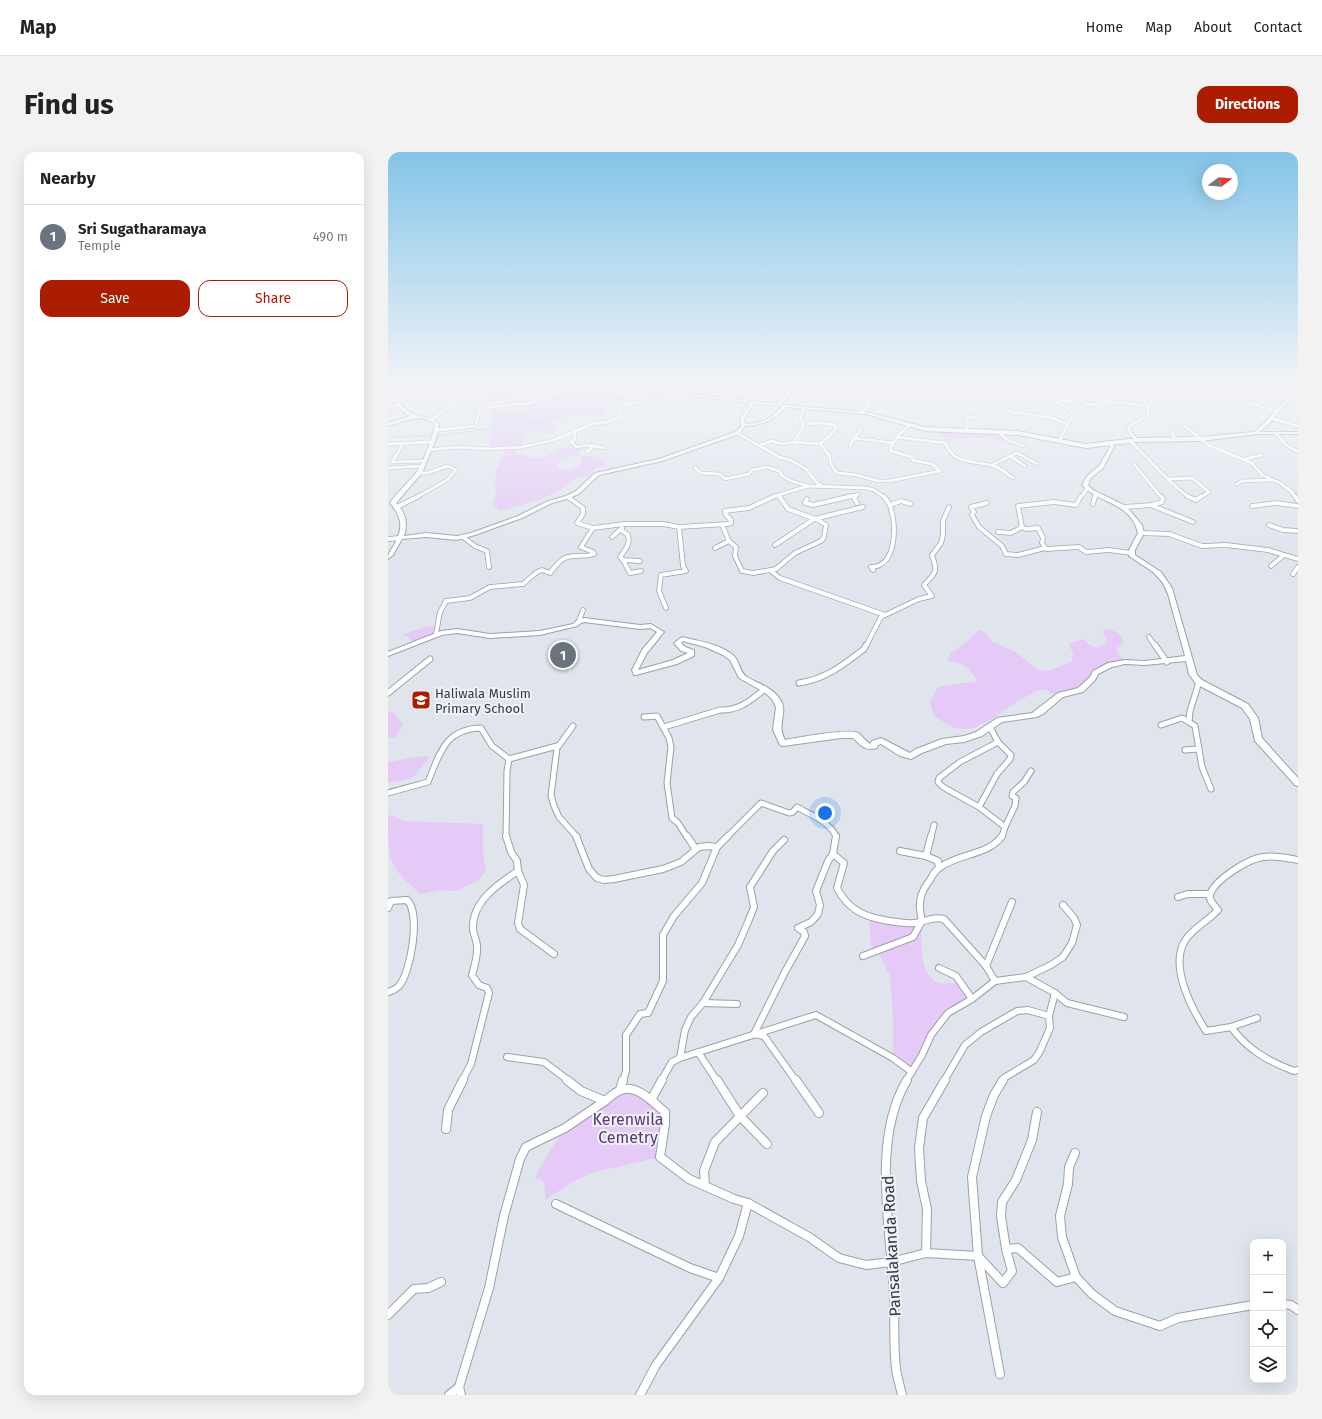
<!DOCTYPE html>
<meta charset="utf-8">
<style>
body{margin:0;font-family:"Fira Sans",sans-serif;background:#f2f2f2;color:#222}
.controls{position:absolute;right:12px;bottom:12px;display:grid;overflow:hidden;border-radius:8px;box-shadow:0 4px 16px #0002}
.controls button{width:36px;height:36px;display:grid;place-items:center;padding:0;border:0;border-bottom:1px solid #e0e0e0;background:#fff;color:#222;font:20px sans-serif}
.compass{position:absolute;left:814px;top:12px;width:36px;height:36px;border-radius:50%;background:#fff;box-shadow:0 4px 16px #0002;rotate:74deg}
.you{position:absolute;left:437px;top:661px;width:14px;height:14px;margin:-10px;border:3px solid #fff;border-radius:50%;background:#1a73e8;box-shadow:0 0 0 6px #1a73e833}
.badge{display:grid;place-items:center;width:26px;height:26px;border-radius:50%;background:#ab1c01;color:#fff;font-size:13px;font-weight:700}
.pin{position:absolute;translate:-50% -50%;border:2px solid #fff;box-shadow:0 1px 4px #0006}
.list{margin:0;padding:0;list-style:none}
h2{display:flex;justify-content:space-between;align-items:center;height:52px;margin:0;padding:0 16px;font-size:17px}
h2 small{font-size:13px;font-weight:400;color:#767676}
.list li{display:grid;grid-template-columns:26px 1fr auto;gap:12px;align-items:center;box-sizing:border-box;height:64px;padding:0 16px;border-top:1px solid #e0e0e0}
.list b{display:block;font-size:15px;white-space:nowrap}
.list p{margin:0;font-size:13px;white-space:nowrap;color:#767676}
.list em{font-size:13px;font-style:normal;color:#767676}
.actions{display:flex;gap:8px;padding:12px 16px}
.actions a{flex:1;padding:9px 0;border:1px solid #ab1c01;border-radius:12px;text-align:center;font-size:14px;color:#ab1c01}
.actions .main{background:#ab1c01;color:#fff}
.icon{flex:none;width:22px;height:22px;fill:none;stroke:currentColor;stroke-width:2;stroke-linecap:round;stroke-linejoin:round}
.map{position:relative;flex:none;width:910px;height:1243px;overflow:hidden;border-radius:12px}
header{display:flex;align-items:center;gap:24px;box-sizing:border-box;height:56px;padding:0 20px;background:#fff;border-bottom:1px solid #e0e0e0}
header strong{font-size:19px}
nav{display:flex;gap:22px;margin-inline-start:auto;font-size:14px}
.intro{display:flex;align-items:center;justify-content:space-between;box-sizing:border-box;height:96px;padding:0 24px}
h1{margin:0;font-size:28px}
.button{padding:10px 18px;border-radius:12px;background:#ab1c01;color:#fff;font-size:14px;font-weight:700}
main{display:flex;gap:24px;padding:0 24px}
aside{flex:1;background:#fff;border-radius:12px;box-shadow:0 4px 16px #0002}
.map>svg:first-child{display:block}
</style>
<header>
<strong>Map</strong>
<nav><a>Home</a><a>Map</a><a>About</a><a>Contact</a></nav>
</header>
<div class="intro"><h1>Find us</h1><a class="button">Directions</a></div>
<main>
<aside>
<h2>Nearby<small></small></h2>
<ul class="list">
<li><span class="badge" style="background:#6b7280">1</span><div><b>Sri Sugatharamaya</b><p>Temple</p></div><em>490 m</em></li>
</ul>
<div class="actions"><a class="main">Save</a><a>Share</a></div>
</aside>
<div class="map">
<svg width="910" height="1243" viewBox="0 0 910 1243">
<rect width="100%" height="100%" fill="#e0e5ed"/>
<!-- green -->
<g fill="#e5c9f6" fill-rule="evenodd">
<path d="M78,229L107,230C96,237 82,241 69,239L74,232L78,231Z"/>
<path d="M115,229H138L132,232L133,237L138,239L139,242L122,244L95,252L94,249L114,235L116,232Z"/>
<path d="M203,229H217L205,237L212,240H218L230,230L239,232L226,244L238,243V247L222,250L216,255V259L220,261C219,264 207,266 203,265L202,262L179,265L166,270L169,277L167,280L157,282L149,279L138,281L136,283L135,293L127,298L128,300C137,305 152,309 161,303C170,297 170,296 181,295L184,297H192L189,301L192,304H204L218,309V312L214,315L207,316L202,323L188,326L171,339L151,348L112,359L105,353L108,339L106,328L109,323L107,321L118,297H102L104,276L103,259L130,258V260L137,258L140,253L155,249L178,238L180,235H198ZM185,304H191L194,309V312L182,318L170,317L169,315C171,306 176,306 185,304Z"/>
<path d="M775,229H864L788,237Z"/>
<path d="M261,238L276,242L280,246L277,247V251L258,252V243Z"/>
<path d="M551,278L610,281L617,289C612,291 610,288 605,287C594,285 569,284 561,290L558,289L557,285L550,284Z"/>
<path d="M49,473L48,482L25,491L19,484L13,483L34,476Z"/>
<path d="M720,477C730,479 732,483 736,491L729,496V500L737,510L731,511L707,521L692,538L670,546L659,538H650L630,549L604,567L588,575L582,577L566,576L555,570L545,562L542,550L550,535L567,532L588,530L589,528C579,514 576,511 559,509C562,500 567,498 574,493C581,489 585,483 591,478L595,479L605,490L628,500L649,518L659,519L684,510L685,502L681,492L695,487C706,495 707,500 720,489L715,481L716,478Z"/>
<path d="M0,559C8,559 10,568 15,572L10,582L6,586L0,585Z"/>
<path d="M35,604H42L27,623L21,627L0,631V610Z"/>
<path d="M3,663L16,669L95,672V700L98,719L91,728L68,739L52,738L33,742C0,715 0,708 0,664Z"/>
<path d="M481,766L534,769C533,787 530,824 551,831C555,832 560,831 563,831C574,830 578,839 584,847L560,861L524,920L505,906V866L502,824L493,806L483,793Z"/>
<path d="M242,936L277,960L272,1005L206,1020L186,1029L157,1048V1033L153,1027H147L151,1017L177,976Z"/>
</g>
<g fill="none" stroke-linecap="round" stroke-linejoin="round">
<!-- stream -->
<g stroke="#8edde8" stroke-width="1">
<path d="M251,252L299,251"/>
<path d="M48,284L152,270L190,259L235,253"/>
<path d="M0,285L44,284"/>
</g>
<defs>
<g id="street-far4">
<path d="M610,229L622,233L631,229"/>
<path d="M630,229L641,233L676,235L680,229"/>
<path d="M500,231C511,236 523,234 535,236L537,241L542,245L577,240L580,238L570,230L579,229"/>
<path d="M876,232L884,240L901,246"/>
<path d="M362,234L376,229"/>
<path d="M655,234L666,249L682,258L685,262L671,289"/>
<path d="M609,237L622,233"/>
<path d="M73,238L89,229"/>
<path d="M287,239L301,235L299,232L303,229"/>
<path d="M729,242H724L713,249L760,254"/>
<path d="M693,248L698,253L712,252L716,250"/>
<path d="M8,249L48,242"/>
<path d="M669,250L693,248L692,246L710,229"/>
<path d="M857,250L889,259"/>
<path d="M237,252L251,251"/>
<path d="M614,254L624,260L665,266L680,273"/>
<path d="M0,256L11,253"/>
<path d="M474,260L482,253L480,237L500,231V229"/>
<path d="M883,266L910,274"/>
<path d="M43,268C54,261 67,246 78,242"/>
<path d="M415,272L435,271L449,274L446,280L432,292"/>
<path d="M797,274L820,293L864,311L874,323L892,331L904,340L907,345"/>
<path d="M49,278L88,274L91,258L94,256L142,251L163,244L165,242L159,229"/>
<path d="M186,279L187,287L183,290L188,295L201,293L216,296"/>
<path d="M784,279L787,288"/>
<path d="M578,280L580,269L577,266L589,265"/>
<path d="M349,281L391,305L402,308L418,317L429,331L436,335"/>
<path d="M612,281L619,288L636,294"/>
<path d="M888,281L898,293L910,300"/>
<path d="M509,285L557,291C567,314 586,308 606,314C613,316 619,322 625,326"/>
<path d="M466,286L474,277"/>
<path d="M749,288L742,281L740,275L760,263V254L764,248L763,239L772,229"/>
<path d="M742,289C761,306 780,331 801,345"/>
<path d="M406,290L415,276L413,264L416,256"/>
<path d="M0,292L43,290"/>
<path d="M15,292L4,310L35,309"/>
<path d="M372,293L384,289L394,292L406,290L432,292L442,304V310L447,319L450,321L469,323L490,329H501L552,319L544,312L524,308V305L503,299L502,297L509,285L521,273"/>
<path d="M462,294L466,286L505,291"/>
<path d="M40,298L68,295L102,297L134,295L166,288L204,272L220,270L232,265V260L250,229"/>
<path d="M199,300L206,294"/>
<path d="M622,304L637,314"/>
<path d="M857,307L874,303"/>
<path d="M746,312L773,345"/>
<path d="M604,313L629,301L649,312"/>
<path d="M0,316L34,314"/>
<path d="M307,316L313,321L332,322L337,327L361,322L364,318L379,315L391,319C396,329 410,331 420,334"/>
<path d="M781,327L804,326L821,340L813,345"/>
<path d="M849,332L854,329L885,328"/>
<path d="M390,343L391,345"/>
<path d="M29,345L59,328L68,318L60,314L39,321H31"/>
<path d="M384,345L420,334L478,336L486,338L496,345"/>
<path d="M460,345L469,343"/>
<path d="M467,345L470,342"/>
<path d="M693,345L699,337"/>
<path d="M707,345L708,342"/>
</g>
<g id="street-far3">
<path d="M468,344L466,346L469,351"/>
<path d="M693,344L688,353L666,350L630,354L634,375L638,377L650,376L655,386L654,391L658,397L691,395L698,400L721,398L743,401"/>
<path d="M799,344L808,348L814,344"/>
<path d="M907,344L910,349"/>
<path d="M180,345L195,356V362L189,371L205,376L236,372H275L291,375L339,372L343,371V368L338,363L337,359L361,356L387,344"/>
<path d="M419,347L417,351L425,353L464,344"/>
<path d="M599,351L583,355L586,360L584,363L591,375L614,394L618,402L630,403L657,396"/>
<path d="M705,352L707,344"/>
<path d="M502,353L513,349L523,352"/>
<path d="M765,354L805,370"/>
<path d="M864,354L888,351L910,354"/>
<path d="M9,355L31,344"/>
<path d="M736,355L764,353L774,350L775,347L773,344"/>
<path d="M334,373L341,389L348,395L347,404L354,419L365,421L388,417L407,401L433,389L436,385L438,373L430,368L400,357L391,344"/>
<path d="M881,373L895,378L910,379"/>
<path d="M233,378L240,383C243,392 237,398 232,405L235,408L252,409"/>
<path d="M610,380L623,381L634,375"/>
<path d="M753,381L781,382L814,394L838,393L880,398L910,407"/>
<path d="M75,385L87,394L99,399L101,415"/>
<path d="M224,385L234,376"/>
<path d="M0,387L11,386"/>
<path d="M387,393L426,367L475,355"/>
<path d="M327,396L341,389"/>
<path d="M235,408L242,421L253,419"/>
<path d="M883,414L896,403"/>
<path d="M485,418L483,415C509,415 509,372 502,354C501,351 498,347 495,344"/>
<path d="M383,419L392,426L497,463"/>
<path d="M905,422L910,415"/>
<path d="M278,456L271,439L273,423L298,419L295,414L291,375"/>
<path d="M191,469L195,458"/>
<path d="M48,482L52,460L58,449L82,446L102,435L135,432L149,420L154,418L162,421C166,416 170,410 175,407C184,401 196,406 206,402L205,400L193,395L205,376"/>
<path d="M761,485L767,494"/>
<path d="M478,494L493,465L531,447L544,444L536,433C548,420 550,421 544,403L553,391L555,383V369L561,355"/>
</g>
<g id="street-far2">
<path d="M767,493L779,510"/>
<path d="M411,531C438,527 455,513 476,497L478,493"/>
<path d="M0,541L42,507"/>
<path d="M256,565L269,564L281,586L283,595L279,631L284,666L290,671L299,685"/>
<path d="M801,570L807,574L814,615L823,637"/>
<path d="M773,573L794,566L801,570L802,559L811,530"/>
<path d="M185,574L169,596L163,643L166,654L171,665L189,685"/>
<path d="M276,575L332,558C351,559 363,548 377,537"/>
<path d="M610,590L572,610L551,626L550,630L555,635L591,655L617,675L614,685"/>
<path d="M797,598L810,597"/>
<path d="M0,641L40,630C52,601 57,577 93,576L104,594L121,607L169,594"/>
<path d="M591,655L609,622L622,607L623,603L610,590L602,575"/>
<path d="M617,675L627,654L628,646L624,644L625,640L636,630L643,619"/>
<path d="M118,685L119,619L121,607"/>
<path d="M339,685L373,651L401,661L405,660L409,655C421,662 444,671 448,685"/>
<path d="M543,685L546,673"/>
</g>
<g id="street-far1">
<path d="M118,684L123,700L129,709L130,719L136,733L130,771L132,777L166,802"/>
<path d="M188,684L201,717L209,726L216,728L226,727L275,717L293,710L311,695L320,694L329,695"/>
<path d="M299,684L307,696"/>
<path d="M512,699L538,704L550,709L551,716"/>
<path d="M445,702L456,711L449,736C461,759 477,765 501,769C509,770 518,772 526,771C537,770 545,764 556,767L598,814L607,829"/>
<path d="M538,704L543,684"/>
<path d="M790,745L800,742H822"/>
<path d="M0,756L3,749L19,748C33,761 23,820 11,834C8,837 4,839 0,840"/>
<path d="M475,804L525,785L534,769C530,752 531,742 542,728C544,724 547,719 551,716C570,701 600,704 614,684"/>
<path d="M598,814L624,750"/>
<path d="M551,816L568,824L584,847"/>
<path d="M638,825L667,841L679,851L736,865"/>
<path d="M315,851L349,852"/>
<path d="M661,864L667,841"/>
<path d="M869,866L843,875L818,879C804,857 780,813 798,787C807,775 820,769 830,758C827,754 820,748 822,742C828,727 860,707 875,705C887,703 899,706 910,708"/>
<path d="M843,875C860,898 880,909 906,919L910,918"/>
<path d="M310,900L329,929"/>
<path d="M119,905L156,910L181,929"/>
<path d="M292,906L428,863L505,906L524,920"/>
<path d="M74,929L83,912L101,841L99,836L91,833L84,823C87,813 90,803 89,793C88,787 86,783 85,778C83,750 110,732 130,719"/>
<path d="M235,929L238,919V883L252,862L260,861L275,829V783L286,764L314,731L329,695L340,684"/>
<path d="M273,929L284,910L292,906L297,878L303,865L315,851L350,793L360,770L366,755L362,735L385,699L396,688"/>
<path d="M408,929L376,884L366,882L397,820L417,784L416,780L410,776L423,770L430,762L432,753L428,739L440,709L445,702L448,684"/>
<path d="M518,929L534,903L543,883L560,861L584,847L607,829L638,825L663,813L675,805L684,791L689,773L686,766L675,753"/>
<path d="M556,929L577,893L593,880L629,859L640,858L661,864L662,876L652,899L646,908L616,926L614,929"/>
</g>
<g id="street">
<path d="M179,928L193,939L217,949C222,945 227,940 233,938C249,932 266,951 277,960V972L272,1005L301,1027L346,1047L360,1051L421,1085L451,1106L478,1113L503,1110L538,1101L590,1104L615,1131L624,1119L618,1097L630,1096L669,1130L688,1125"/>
<path d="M329,928L352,964L379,992"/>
<path d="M408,928L431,961"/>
<path d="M232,938L235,928"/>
<path d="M263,948L274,928"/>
<path d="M58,977L60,958L75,928"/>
<path d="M687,1001L681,1015L680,1032L672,1064L674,1085L688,1125L704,1142L727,1159L772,1174L790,1166L865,1153"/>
<path d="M317,1034L316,1019L327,990L375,941"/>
<path d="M168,1052L302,1116L331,1126"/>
<path d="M618,1097L613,1064L614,1050L628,1028L644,988L649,960"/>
<path d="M538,1101L539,1057L533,1029L531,996L535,966L557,928"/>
<path d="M895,1152L903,1153L910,1158"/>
<path d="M0,1163L26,1137L40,1136L53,1130"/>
<path d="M612,1222L590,1104L584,1025L598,964L606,943L615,928"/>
<path d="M61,1243L71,1235"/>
<path d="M73,1243L71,1235L101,1136L116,1064L132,1007L138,995L177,976L217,949"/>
<path d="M252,1243L268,1213L331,1126L351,1084L360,1051"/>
<path d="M514,1243C512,1234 509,1225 508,1216C505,1192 507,1167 506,1143C503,1077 483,988 519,928"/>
</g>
<g id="secondary">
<path d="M410,229H414L392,254H388V252Z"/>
<path d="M0,239C9,244 13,255 23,261C32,266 44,264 51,272L49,284L34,321L8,351C18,361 20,370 16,384L38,381L69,384L83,381L130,364L160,349L178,344L188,339L207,321L271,307L347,280L353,275L352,267L363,249L367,250L356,267L357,272C376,271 383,267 395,253L399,254C387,268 376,273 357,274L351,282L274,309L211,323L192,341L182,346L164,351L134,366L87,383L69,388L38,385L14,387L5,403L0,407C0,401 3,398 6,393C15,376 15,367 2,351C9,340 19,332 27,322C35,313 45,284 47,272C31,260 16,270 0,274V271L22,264C14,259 0,248 0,239Z"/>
<path d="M865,280H910V282H867L865,281Z"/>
<path d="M720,291H724L726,295L715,316L702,327L700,333L705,338L738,354L754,373L756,381L747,398V403L773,420L784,436L809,523L814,528L860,552L870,566L874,586L910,626V634L907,633L867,589L862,567L854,556L808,532L801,522L798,509L757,513L737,512L724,515L710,522L707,528L695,540L675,545L655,562L649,565L614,570L594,584L576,590L558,592L534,601L523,607L512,604L493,592L490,593L489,596C476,599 474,594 465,586H453L395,594L392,593L385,578L388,555L384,547L376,540L351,526L342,508L335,503L317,495L295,489L293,491L297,495L306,498V504L289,512L248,523H246L244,518L254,498L269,480L262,476L252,477L196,470L193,471L189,474L152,483L102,486L69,481L54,483L0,504V500L53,479L69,477L102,482L152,479L185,472L189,468L196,466L252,473L263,472L276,480L259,501L250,518L285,508L300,501L293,499L286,491L294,485C310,489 333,492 346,504C352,510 351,520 359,525C371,532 386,536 393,549C400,562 388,572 397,588C409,586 461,576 470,581C474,584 478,589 482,592L484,589L493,586L522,601L528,597L554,587L576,584L588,580L609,566L644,561L670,541L690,536L702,525L705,519L720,511L737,508L757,509L797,504L780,442L775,431L765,420L741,404V398L750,381C742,349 712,353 694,333L699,324L711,314L722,295Z"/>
</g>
<g id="primary">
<path d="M12,229H19L0,234V232Z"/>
<path d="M253,229H259L288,238L312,243L416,255L478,260L537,275L630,279L698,292L749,286L813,285L866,280L876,271L896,249L910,239V242L899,251L880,273L869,282L813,289L749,290L698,296L630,283L537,279L478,262L416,257L312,245L285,240Z"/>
</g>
</defs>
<!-- street-far4 casing -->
<use href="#street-far4" stroke="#9ba0a8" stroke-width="4"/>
<!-- street-far3 casing -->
<use href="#street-far3" stroke="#9ba0a8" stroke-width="5.5"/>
<!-- street-far2 casing -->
<use href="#street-far2" stroke="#9ba0a8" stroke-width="7"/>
<!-- street-far1 casing -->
<use href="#street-far1" stroke="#9ba0a8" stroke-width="8"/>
<!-- street casing -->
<use href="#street" stroke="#9ba0a8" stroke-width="10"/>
<!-- secondary casing -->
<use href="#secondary" stroke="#9ba0a8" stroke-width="2"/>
<!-- primary casing -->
<use href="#primary" stroke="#9ba0a8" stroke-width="2"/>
<!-- street-far4 -->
<use href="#street-far4" stroke="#fff" stroke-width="3"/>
<!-- street-far3 -->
<use href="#street-far3" stroke="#fff" stroke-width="4"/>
<!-- street-far2 -->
<use href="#street-far2" stroke="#fff" stroke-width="5"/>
<!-- street-far1 -->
<use href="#street-far1" stroke="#fff" stroke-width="6"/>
<!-- street -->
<use href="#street" stroke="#fff" stroke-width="8"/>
<!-- secondary -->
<use href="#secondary" fill="#fff" fill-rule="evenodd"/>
<!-- primary -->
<use href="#primary" fill="#fff" fill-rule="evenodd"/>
</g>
<!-- sky -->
<linearGradient id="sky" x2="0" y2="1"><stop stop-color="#84c4e8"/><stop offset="0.57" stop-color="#f1f3f7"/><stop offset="1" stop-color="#f1f3f7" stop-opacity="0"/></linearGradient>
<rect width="910" height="403" fill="url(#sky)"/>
<!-- icons -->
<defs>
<symbol id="school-square" viewBox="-11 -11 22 22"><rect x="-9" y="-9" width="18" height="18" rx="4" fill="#ab1c01" stroke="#eef3fb"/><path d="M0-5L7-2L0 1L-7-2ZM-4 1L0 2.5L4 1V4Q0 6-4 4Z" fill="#fff"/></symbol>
</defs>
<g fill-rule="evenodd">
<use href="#school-square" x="22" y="537" width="22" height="22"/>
</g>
<g text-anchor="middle" stroke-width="4" stroke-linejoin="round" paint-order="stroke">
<!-- poi labels -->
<g font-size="13" fill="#36383b" stroke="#eef3fb" text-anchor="start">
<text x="47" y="546">Haliwala Muslim<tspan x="47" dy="15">Primary School</tspan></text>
</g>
<!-- near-park labels -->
<g font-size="16" fill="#5d3573" stroke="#eef3fb">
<text x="240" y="973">Kerenwila<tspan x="240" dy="18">Cemetry</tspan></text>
</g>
<!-- near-street labels -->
<g font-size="16" fill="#36383b" stroke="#eef3fb">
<text transform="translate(503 1094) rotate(-93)" y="6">Pansalakanda Road</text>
</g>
</g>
</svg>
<div class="controls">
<button>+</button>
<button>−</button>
<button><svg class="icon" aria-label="locate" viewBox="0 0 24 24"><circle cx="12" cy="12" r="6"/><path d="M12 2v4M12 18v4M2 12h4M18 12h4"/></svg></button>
<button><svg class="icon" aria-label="layers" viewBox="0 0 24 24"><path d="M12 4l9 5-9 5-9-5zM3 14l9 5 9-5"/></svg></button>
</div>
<svg class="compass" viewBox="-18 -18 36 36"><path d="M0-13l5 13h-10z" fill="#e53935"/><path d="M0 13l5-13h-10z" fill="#767676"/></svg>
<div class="you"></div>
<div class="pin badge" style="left:175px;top:503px;background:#6b7280">1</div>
</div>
</main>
